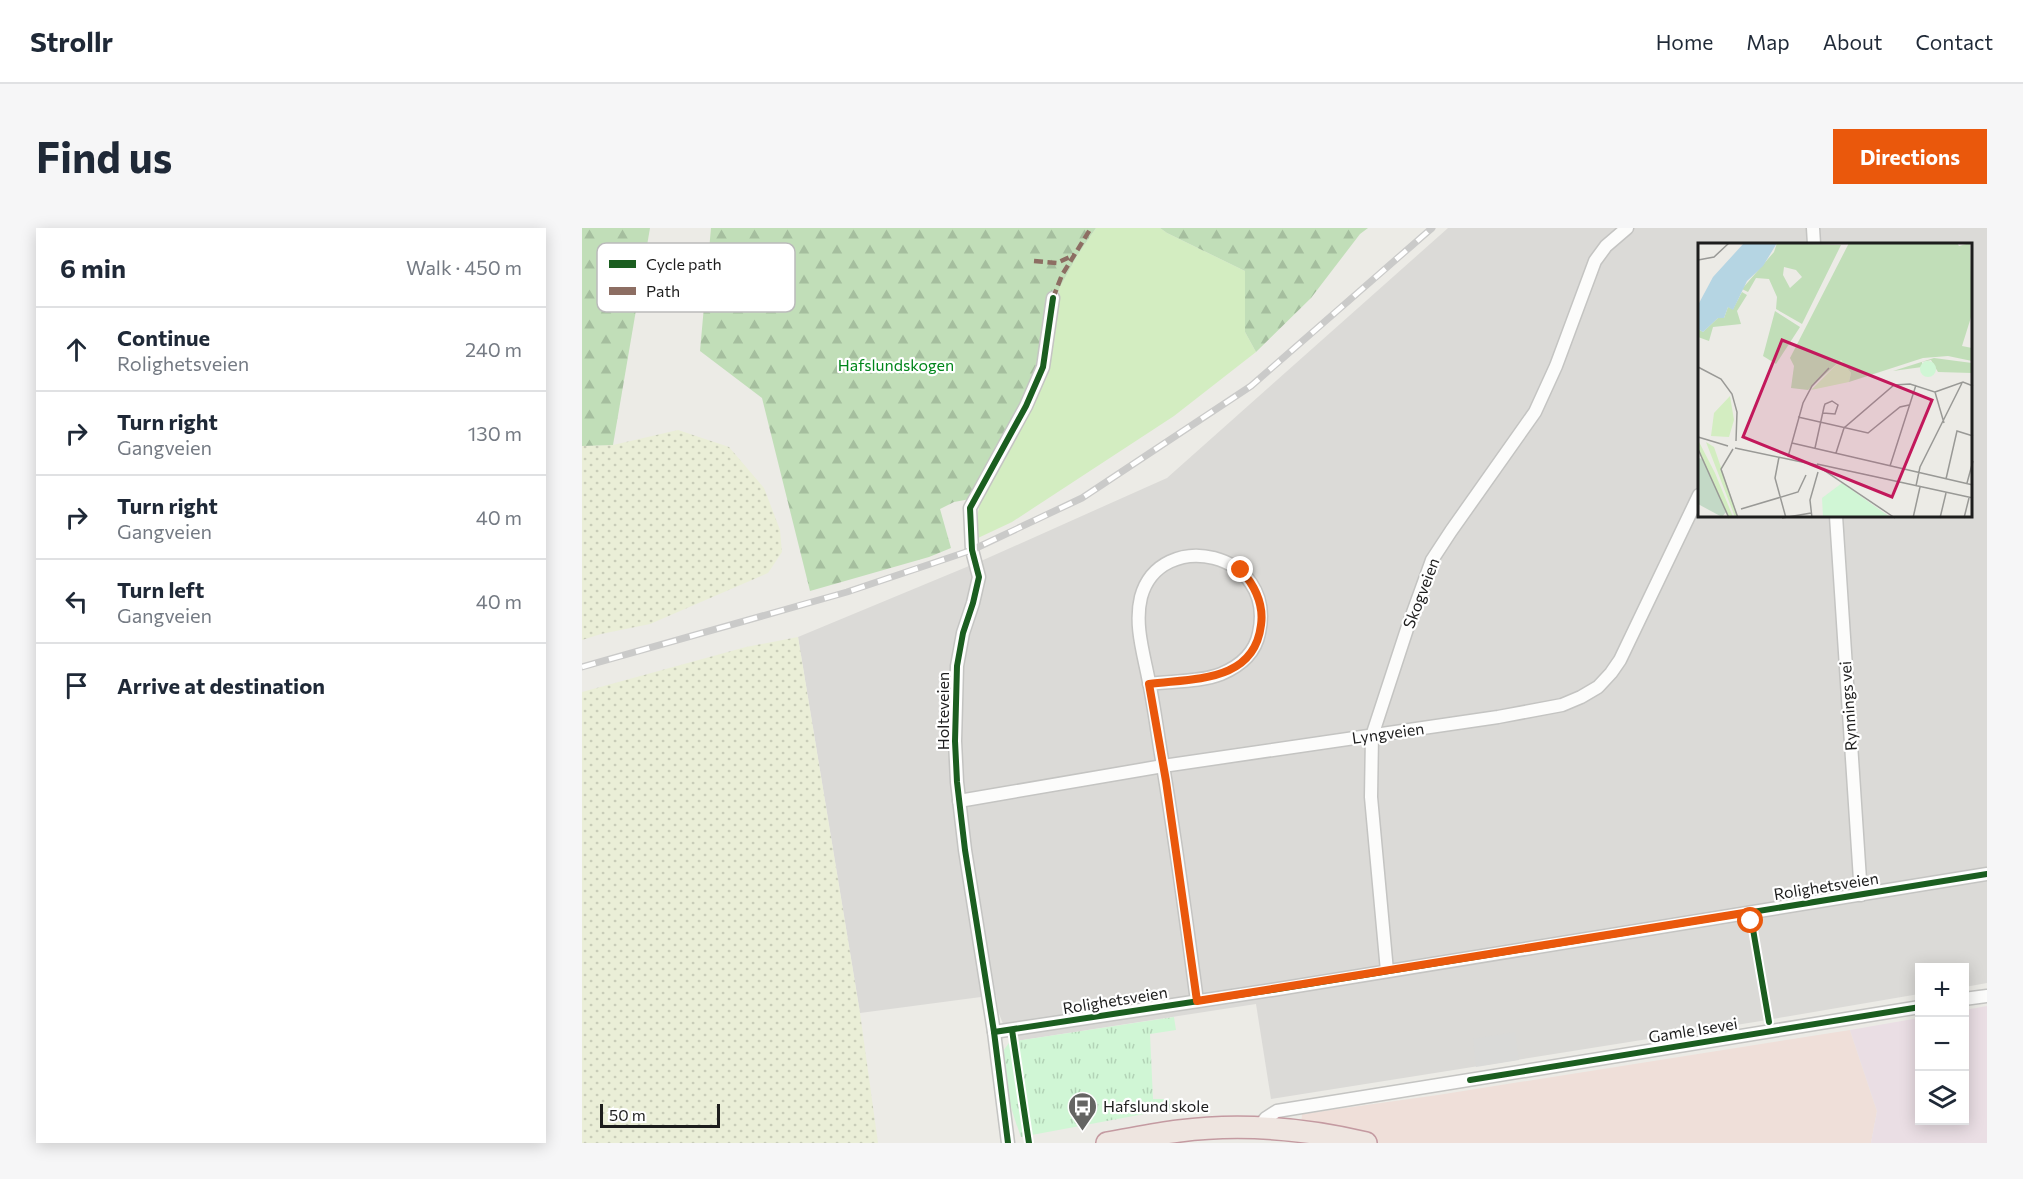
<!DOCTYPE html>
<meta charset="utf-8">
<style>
body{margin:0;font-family:Commissioner,sans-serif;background:#f6f6f7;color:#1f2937}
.controls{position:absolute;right:18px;bottom:18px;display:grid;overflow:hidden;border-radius:0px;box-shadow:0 3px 15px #0003}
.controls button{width:54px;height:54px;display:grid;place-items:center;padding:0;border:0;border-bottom:2px solid #e0e1e3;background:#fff;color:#1f2937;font:30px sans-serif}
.scale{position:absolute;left:18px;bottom:15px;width:120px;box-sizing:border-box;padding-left:6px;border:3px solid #1d1d1d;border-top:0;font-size:16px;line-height:21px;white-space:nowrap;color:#1d1d1d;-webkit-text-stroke:4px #fff;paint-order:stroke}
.stop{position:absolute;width:18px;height:18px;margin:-14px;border:4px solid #ea580c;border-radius:50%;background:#fff}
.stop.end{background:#ea580c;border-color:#fff;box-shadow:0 2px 6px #0008}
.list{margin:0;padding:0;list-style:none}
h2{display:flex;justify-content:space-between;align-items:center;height:78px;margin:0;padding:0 24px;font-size:26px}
h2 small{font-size:20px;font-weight:400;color:#747a83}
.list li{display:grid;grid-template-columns:39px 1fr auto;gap:18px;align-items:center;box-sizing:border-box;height:84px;padding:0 24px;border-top:2px solid #e0e1e3}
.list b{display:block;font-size:22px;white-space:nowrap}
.list p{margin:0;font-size:20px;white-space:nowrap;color:#747a83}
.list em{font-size:20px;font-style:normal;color:#747a83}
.icon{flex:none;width:33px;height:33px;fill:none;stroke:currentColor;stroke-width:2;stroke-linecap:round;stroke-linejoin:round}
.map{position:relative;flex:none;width:1405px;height:915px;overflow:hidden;border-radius:0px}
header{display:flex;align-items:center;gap:36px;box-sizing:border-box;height:84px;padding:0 30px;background:#fff;border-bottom:2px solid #e0e1e3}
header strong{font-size:28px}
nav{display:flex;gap:33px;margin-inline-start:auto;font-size:21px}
.intro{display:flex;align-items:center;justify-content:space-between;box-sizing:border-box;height:144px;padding:0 36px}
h1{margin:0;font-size:42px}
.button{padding:15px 27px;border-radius:0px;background:#ea580c;color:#fff;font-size:21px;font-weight:700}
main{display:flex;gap:36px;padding:0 36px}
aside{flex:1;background:#fff;border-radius:0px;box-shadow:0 3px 15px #0003}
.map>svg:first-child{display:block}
</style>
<header>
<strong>Strollr</strong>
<nav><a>Home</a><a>Map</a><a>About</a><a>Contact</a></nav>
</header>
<div class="intro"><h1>Find us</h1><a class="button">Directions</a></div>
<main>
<aside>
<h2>6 min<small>Walk · 450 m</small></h2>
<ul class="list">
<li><svg class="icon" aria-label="ahead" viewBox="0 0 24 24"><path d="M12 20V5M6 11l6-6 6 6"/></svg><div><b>Continue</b><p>Rolighetsveien</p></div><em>240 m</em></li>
<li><svg class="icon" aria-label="right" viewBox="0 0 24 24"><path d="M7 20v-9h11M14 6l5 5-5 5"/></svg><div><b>Turn right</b><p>Gangveien</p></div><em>130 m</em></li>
<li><svg class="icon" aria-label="right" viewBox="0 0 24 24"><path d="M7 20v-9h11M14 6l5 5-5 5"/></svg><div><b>Turn right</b><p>Gangveien</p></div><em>40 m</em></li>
<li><svg class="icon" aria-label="left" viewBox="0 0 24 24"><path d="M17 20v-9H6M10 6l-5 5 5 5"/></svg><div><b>Turn left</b><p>Gangveien</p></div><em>40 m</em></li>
<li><svg class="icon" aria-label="arrive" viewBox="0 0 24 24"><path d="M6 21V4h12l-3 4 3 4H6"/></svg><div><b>Arrive at destination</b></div></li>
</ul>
</aside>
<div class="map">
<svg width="1405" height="915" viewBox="0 0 1405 915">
<defs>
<pattern id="farmland-dots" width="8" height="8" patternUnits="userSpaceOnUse" patternTransform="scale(1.5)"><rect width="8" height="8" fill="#eaeed7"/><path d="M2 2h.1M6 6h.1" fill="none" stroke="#c8ccb8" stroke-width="1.8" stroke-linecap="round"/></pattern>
<pattern id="forest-firs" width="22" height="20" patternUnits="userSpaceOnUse" patternTransform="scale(1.5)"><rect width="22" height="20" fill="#c1deb8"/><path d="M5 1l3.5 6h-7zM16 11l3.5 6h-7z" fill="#a5be9e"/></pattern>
<pattern id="park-tufts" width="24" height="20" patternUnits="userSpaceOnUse" patternTransform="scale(1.5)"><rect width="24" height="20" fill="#d0f6d5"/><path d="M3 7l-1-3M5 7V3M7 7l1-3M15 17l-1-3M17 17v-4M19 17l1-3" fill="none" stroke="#b2d2b6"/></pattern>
</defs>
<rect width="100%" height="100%" fill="#ecebe6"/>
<!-- residential -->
<path fill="#dbdad7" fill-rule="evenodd" d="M866,0H1405V755L1383,759L1382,740H1338L1337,766L1179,793L689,871L674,776L428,814L416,783L414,767L278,785L216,409L399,333L585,250ZM1117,16H1388V288H1117Z"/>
<!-- commercial -->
<path fill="#efdfd9" d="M1268,802L1295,883L1289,915H718L720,886L856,867Z"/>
<!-- industrial -->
<path fill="#eadee4" d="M1405,778V915H1289L1295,883L1268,802L1337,790L1338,892H1382L1383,782Z"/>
<!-- farmland -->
<g fill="url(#farmland-dots)">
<path d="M96,202L147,219L182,260L198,302L200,324L186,345L68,396L19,406L0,412V218L31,217Z"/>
<path d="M216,409L278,785L296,915H0V464L164,419Z"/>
</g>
<!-- grass -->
<path fill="#d3edc1" d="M514,0H578L585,5L663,43V104L674,124L592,188L430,294L396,310L395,290L399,269L470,98L477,61L495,28Z"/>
<!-- forest -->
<g fill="url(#forest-firs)">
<path d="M0,0H68L31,217L0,218Z"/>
<path d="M129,0H514L495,28L477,61L470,98L467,137L399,269L372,274L358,281L369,320L347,329L228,363L180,170L118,123Z"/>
<path d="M578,0H786L778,6L729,70L674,124L663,104V43L585,5Z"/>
</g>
<!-- park -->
<path fill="url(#park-tufts)" d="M592,789L594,802L568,806L571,871H588L589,881L439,909C432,891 416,840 422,822C423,820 426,816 428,814Z"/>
<!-- parking -->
<path fill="#dadad8" d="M933,804L937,832L894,839L891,811Z"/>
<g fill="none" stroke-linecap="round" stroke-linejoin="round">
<defs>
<g id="minor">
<path d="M1231,0L1232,16"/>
<path d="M1254,288L1279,667"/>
<path d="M567,456C589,453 619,454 639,446C658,438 673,426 677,405C695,323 578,299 559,369C552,397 562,427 567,454C572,478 575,502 579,526C593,608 604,690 615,773"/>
<path d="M377,573L581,538L916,489L980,477L999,469L1016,459L1029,445L1038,432L1117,267"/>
<path d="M805,743L789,569L790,508L825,401L850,332L869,303L953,184L974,138L1013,33L1024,18L1045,0"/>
<path d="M1382,771L1405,768"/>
<path d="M412,804L690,762L1405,646"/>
<path d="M676,900L684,890L695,883L1338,779"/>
<path d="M426,915L412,804L383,622L375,554L373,513L375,438L381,405L391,375L397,349L390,322L388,280L444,178L461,139L471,70"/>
</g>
<path id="trunk" d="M525,915C549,911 573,906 597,903C658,895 724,901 784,915"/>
</defs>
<!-- minor casing -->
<use href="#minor" stroke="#c4c4c2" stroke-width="15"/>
<!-- trunk casing -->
<use href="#trunk" stroke="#c49aa1" stroke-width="24"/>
<!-- minor -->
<use href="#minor" stroke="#fcfcfb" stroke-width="12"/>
<!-- trunk -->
<use href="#trunk" stroke="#eee5e0" stroke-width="21"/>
<defs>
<path id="rail" d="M0,439L265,364L390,322L500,270L669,158L850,0"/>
</defs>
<!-- rail casing -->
<use href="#rail" stroke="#cacac9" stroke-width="7"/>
<!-- rail -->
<use href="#rail" stroke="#fff" stroke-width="4.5" stroke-dasharray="14" stroke-linecap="butt"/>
<!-- quiet -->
<g stroke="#8d6e63" stroke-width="4.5" stroke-dasharray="9 4.5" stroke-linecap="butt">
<path d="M452,33L475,35L492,27"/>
<path d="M471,70L480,47L509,0"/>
</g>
<defs>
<g id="cycleway">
<path d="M1168,684L1187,794"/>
<path d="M430,802L447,915"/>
<path d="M412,804L690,762L1405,646"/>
<path d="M888,852L1338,779"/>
<path d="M426,915L412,804L383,622L375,554L373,513L375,438L381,405L391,375L397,349L390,322L388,280L444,178L461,139L471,70"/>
</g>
</defs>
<!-- cycleway casing -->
<use href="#cycleway" stroke="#fff" stroke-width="10"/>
<!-- cycleway -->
<use href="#cycleway" stroke="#1b5e20" stroke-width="6"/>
</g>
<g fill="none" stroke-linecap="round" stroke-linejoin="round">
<!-- route -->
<path stroke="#ea580c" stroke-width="8" d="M659,342C673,358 682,376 679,397C672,455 611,450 567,456L584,553L615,773L1168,684L1169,693"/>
</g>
<!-- icons -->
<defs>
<symbol id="bus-pin" viewBox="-11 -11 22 30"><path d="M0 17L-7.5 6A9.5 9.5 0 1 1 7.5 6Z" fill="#656563" stroke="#fff"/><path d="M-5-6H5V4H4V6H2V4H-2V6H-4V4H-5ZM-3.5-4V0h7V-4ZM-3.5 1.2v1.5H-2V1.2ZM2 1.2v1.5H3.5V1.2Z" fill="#fff"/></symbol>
</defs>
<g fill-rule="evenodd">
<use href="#bus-pin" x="484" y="862" width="33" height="45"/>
</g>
<g text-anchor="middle" stroke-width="4.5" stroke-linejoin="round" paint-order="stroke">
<!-- park labels -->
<g font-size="16" fill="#00861b" stroke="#fff">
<text x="314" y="143">Hafslundskogen</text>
</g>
<!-- street labels -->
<g font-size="16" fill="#1d1d1d" stroke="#fff">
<text transform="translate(839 365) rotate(-69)" y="6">Skogveien</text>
<text transform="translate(1266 478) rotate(-94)" y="6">Rynnings vei</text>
<text transform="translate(361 483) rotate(-90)" y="6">Holteveien</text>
<text transform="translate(806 505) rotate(-8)" y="6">Lyngveien</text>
<text transform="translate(1244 658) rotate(-9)" y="6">Rolighetsveien</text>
<text transform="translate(533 772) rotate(-9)" y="6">Rolighetsveien</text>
<text transform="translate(1111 802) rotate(-9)" y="6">Gamle Isevei</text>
</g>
<!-- poi labels -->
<g font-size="16" fill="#1d1d1d" stroke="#fff" text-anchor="start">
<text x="521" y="884">Hafslund skole</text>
</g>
</g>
<!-- overview -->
<g transform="translate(1116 15)">
<rect width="274" height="274" fill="#ecebe6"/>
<path d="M143,117L153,130L151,139L113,147ZM32,153L36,177L31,194L13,193L16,170ZM0,197L17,230L35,274H31L0,206ZM8,199L16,204L40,274H37Z" fill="#d3edc1"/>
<path d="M79,0L143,2L104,81L78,66L79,54L71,36L58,35L50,49L44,46L76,9ZM86,24L98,27L104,34L92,45L85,32ZM151,0H259L261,3L272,0L274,71L264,103L274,105V118L250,113L225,115L151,139L153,130L143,117L110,147L93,145L96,123L92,115ZM44,49L49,52L39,68L43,81L15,84L11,98L0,94V86L5,89L21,74L26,75L30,64L35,66ZM77,68L102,84L78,121L65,113ZM236,115L274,120V130L240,129L233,117L224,119V124L195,128Z" fill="#c1deb8" fill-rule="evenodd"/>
<path d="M0,215L5,216L28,269L24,274L0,261Z" fill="#c3d9c6"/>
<path d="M222 126a8 8 0 1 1 16 0a8 8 0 1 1-16 0ZM144,240L192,274H125L124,255Z" fill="#d0f6d5"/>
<path d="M46,0H79L65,23L49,38L35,67L30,64L26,75H20L5,89L0,86V62L15,34Z" fill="#b5d5e3"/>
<path fill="none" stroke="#999996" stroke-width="1.5" d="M0,17L16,14L31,0M0,124L23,136L34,151L39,169L38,198M237,149L265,139L275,143M100,174L170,190L202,164L211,162M0,194L30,203M94,200L275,242M37,205L118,222L197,275M117,205L126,164L127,161L134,158L140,162L137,171L125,170M0,206L31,275M35,206L23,226L40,275M138,210L146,185L196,142L212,141L237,149L246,180M81,214L77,235L88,275M90,214L105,160L114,143L131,125M119,221L275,255M192,223L218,142M248,236L259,188L275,193M269,240L275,218M218,243L222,224L264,140M43,266L100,249L108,232M84,275L113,270M114,275L112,257L120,229M215,275L222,244M242,275L248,250M266,275L271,255"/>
<path fill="#c2185b" fill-opacity="0.15" stroke="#c2185b" stroke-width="3" d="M84,97L234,157L194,254L45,194Z"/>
<rect width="274" height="274" fill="none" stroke="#1d1d1d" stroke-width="3"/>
</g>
<!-- legend -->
<rect x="15" y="15" width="198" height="69" rx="9" fill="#fff" stroke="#bbb" stroke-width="1.5"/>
<rect x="27" y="32" width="27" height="8" fill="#1b5e20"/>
<rect x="27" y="59" width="27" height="8" fill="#8d6e63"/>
<g font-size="16" fill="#1d1d1d">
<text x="64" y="42">Cycle path</text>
<text x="64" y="69">Path</text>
</g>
</svg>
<div class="controls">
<button>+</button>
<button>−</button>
<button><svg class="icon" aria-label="layers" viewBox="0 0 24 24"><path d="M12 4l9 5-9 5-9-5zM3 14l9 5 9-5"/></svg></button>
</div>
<div class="scale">50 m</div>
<div class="stop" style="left:1169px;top:693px"></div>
<div class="stop end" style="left:659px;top:342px"></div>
</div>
</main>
